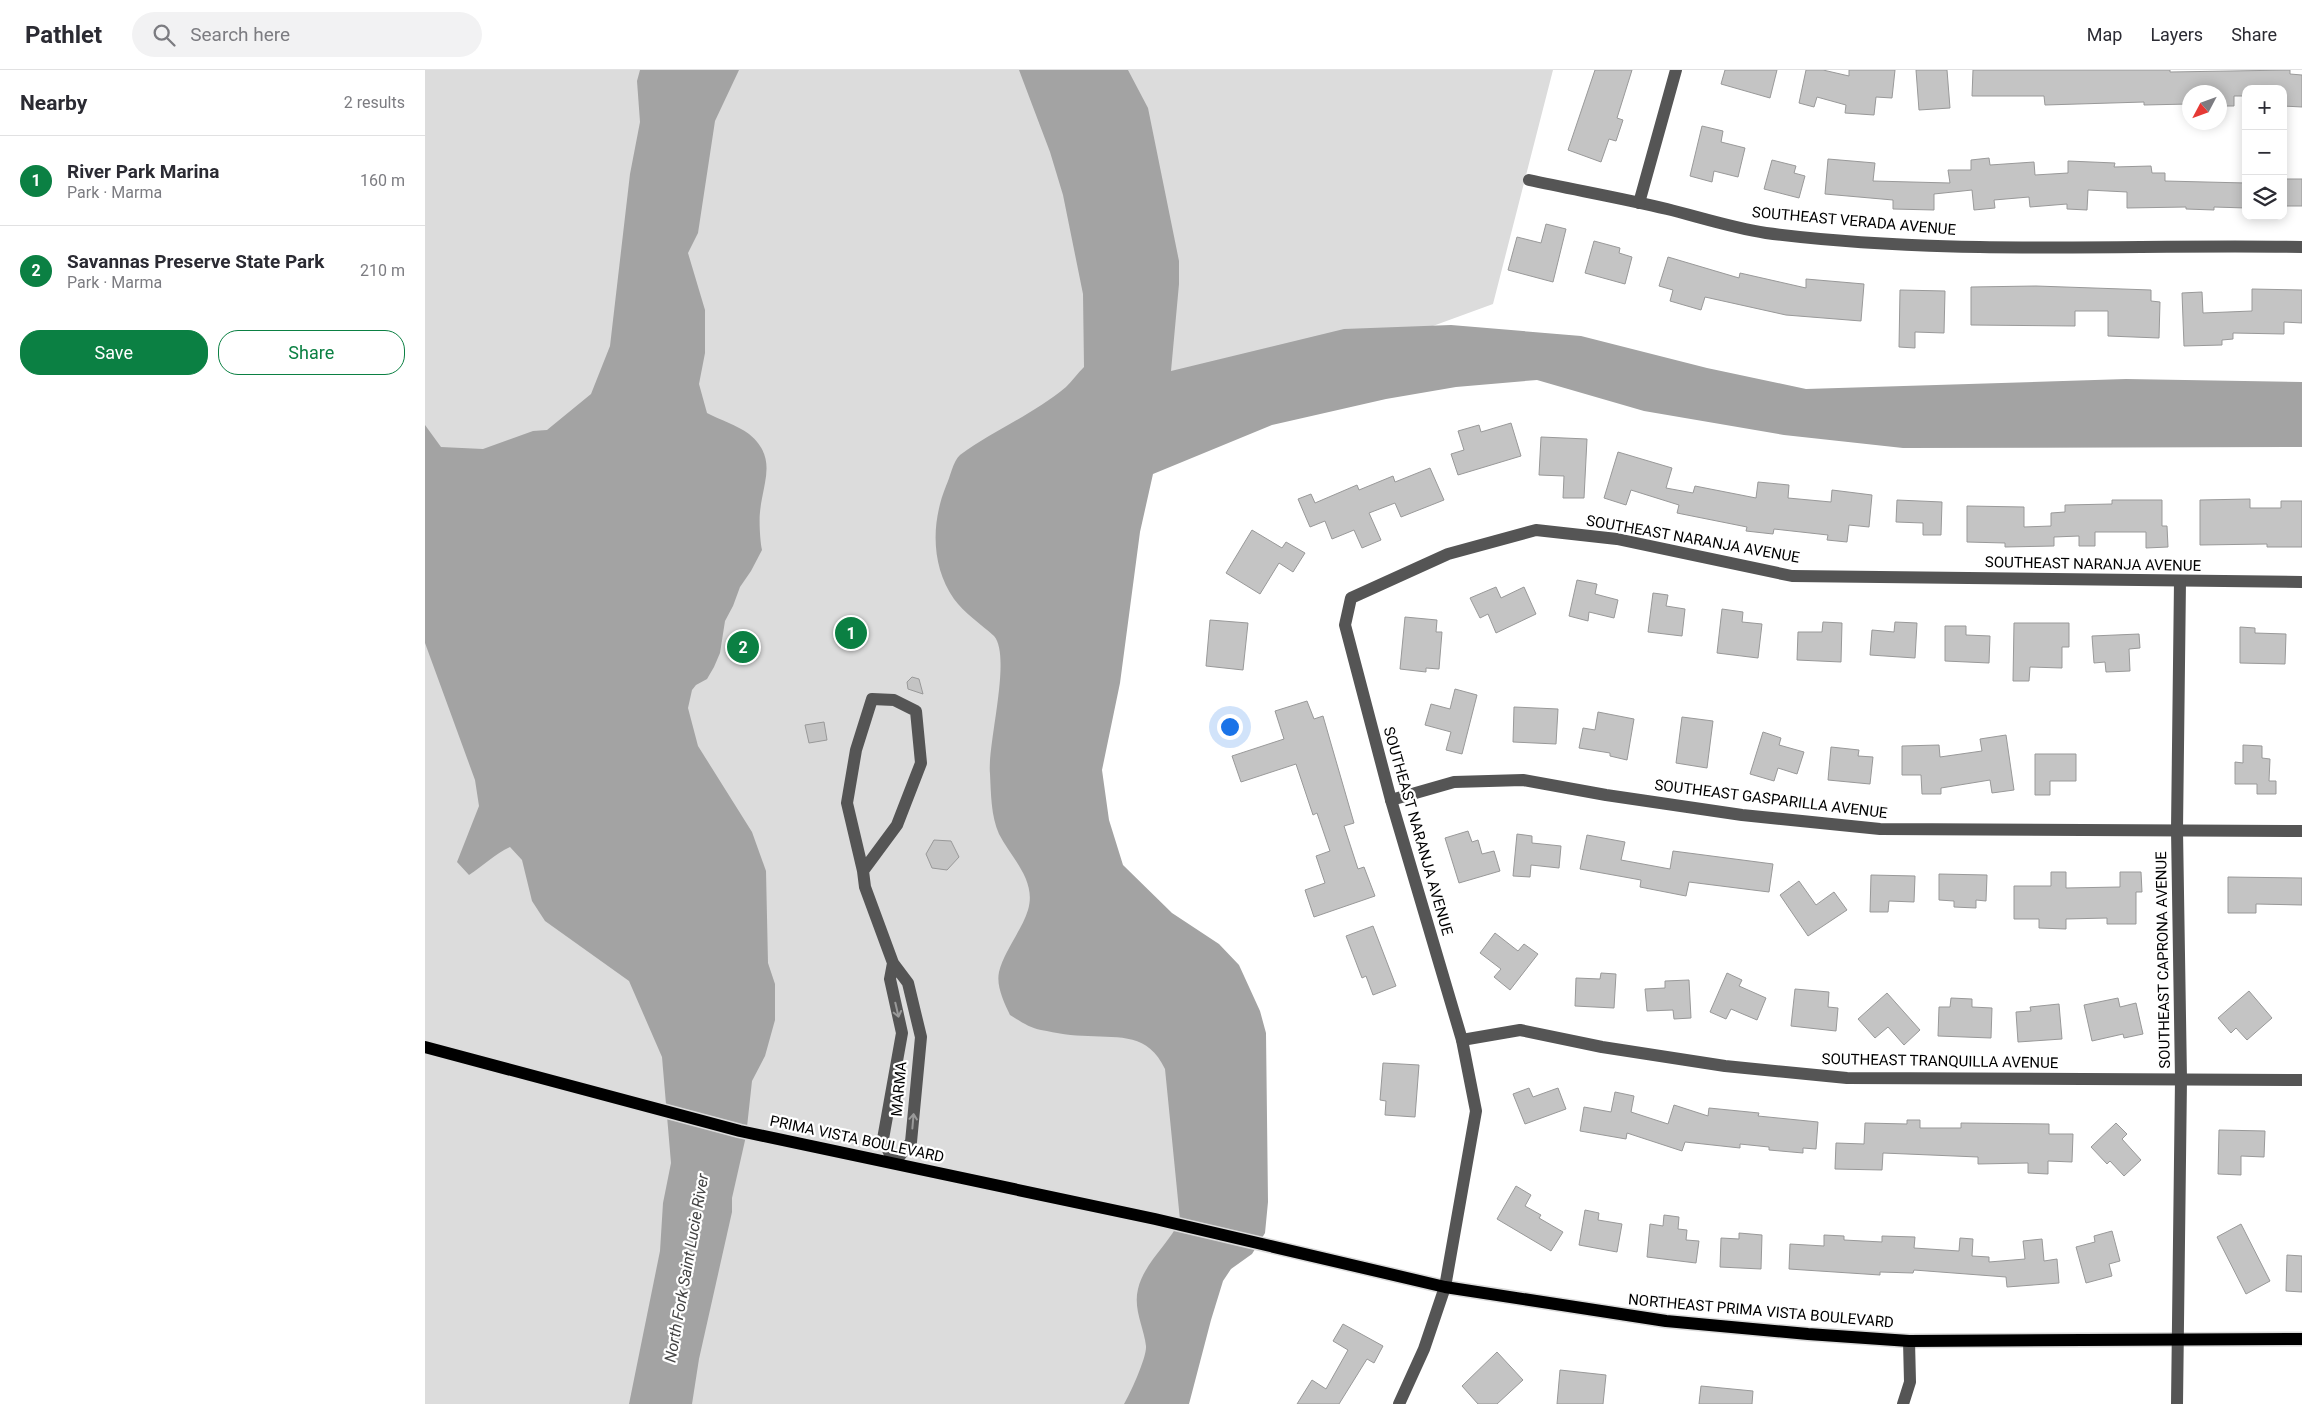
<!DOCTYPE html>
<meta charset="utf-8">
<style>
body{margin:0;font-family:Roboto,sans-serif;background:#f2f2f3;color:#2b2b33}
.controls{position:absolute;right:15px;top:15px;display:grid;overflow:hidden;border-radius:10px;box-shadow:0 2px 12px #0003}
.controls button{width:45px;height:45px;display:grid;place-items:center;padding:0;border:0;border-bottom:1px solid #e1e1e2;background:#fff;color:#2b2b33;font:25px sans-serif}
.compass{position:absolute;left:1757px;top:15px;width:45px;height:45px;border-radius:50%;background:#fff;box-shadow:0 2px 12px #0003;rotate:229deg}
.you{position:absolute;left:804px;top:656px;width:18px;height:18px;margin:-12px;border:4px solid #fff;border-radius:50%;background:#1a73e8;box-shadow:0 0 0 8px #1a73e833}
.badge{display:grid;place-items:center;width:32px;height:32px;border-radius:50%;background:#0b8043;color:#fff;font-size:16px;font-weight:700}
.pin{position:absolute;translate:-50% -50%;border:2px solid #fff;box-shadow:0 1px 5px #0006}
.list{margin:0;padding:0;list-style:none}
h2{display:flex;justify-content:space-between;align-items:center;height:65px;margin:0;padding:0 20px;font-size:21px}
h2 small{font-size:16px;font-weight:400;color:#7c7c81}
.list li{display:grid;grid-template-columns:32px 1fr auto;gap:15px;align-items:center;box-sizing:border-box;height:90px;padding:0 20px;border-top:1px solid #e1e1e2}
.list b{display:block;font-size:19px;white-space:nowrap}
.list p{margin:0;font-size:16px;white-space:nowrap;color:#7c7c81}
.list em{font-size:16px;font-style:normal;color:#7c7c81}
.actions{display:flex;gap:10px;padding:15px 20px}
.actions a{flex:1;padding:11px 0;border:1px solid #0b8043;border-radius:20px;text-align:center;font-size:18px;color:#0b8043}
.actions .main{background:#0b8043;color:#fff}
.icon{flex:none;width:28px;height:28px;fill:none;stroke:currentColor;stroke-width:2;stroke-linecap:round;stroke-linejoin:round}
.map{position:relative;flex:none;width:1877px;height:1334px;overflow:hidden}
header{display:flex;align-items:center;gap:30px;box-sizing:border-box;height:70px;padding:0 25px;background:#fff;border-bottom:1px solid #e1e1e2}
header strong{font-size:24px}
nav{display:flex;gap:28px;margin-inline-start:auto;font-size:18px}
.search{width:350px;height:45px;background:#f2f2f3;display:flex;align-items:center;gap:12px;box-sizing:border-box;padding:0 18px;border-radius:28px;color:#7c7c81;font-size:19px}
main{display:flex}
aside{flex:1;background:#fff}
.map>svg:first-child{display:block}
</style>
<header>
<strong>Pathlet</strong>
<div class="search"><svg class="icon" aria-label="search" viewBox="0 0 24 24"><circle cx="10" cy="10" r="6"/><path d="M15 15l6 6"/></svg>Search here</div>
<nav><a>Map</a><a>Layers</a><a>Share</a></nav>
</header>
<main>
<aside>
<h2>Nearby<small>2 results</small></h2>
<ul class="list">
<li><span class="badge">1</span><div><b>River Park Marina</b><p>Park · Marma</p></div><em>160 m</em></li>
<li><span class="badge">2</span><div><b>Savannas Preserve State Park</b><p>Park · Marma</p></div><em>210 m</em></li>
</ul>
<div class="actions"><a class="main">Save</a><a>Share</a></div>
</aside>
<div class="map">
<svg width="1877" height="1334" viewBox="0 0 1877 1334">
<rect width="100%" height="100%" fill="#fff"/>
<!-- green -->
<path fill="#dcdcdc" d="M0,0H1128L1068,234L882,302L660,377L618,708L806,1107L720,1334H0Z"/>
<!-- water -->
<g fill="#a3a3a3">
<path d="M215,0H314L290,51L273,163L263,183L280,240V283L274,314L282,343C295,350 312,355 324,364C353,388 338,411 335,442C334,451 335,471 337,480L326,501L315,517L308,536L300,551L295,583L289,597L282,609L271,615L267,620L263,638L273,676L327,762L341,801L343,893L350,914V950L340,986L327,1011L321,1066L307,1128V1142L274,1289L267,1334H204L235,1181L238,1133L246,1093L237,987L204,911L120,851L107,831L97,790L85,777C70,784 58,796 44,805L32,792L54,736L50,710L0,573V355L16,377L58,379L108,361L122,360L166,324L185,276L205,104L215,52L212,11Z"/>
<path d="M594,0H703L723,38L754,191V214L746,301L919,259L1026,255L1156,266L1282,298L1381,319L1701,309L1877,312V377L1478,378L1359,365L1219,341L1112,310L1031,317L961,329L847,355L728,404L715,462L695,613L677,700L684,750L698,795L747,843L794,874L814,895L835,941L841,963L843,1132L840,1163L827,1184L806,1199L798,1211L786,1250L764,1334H699C705,1324 722,1287 721,1276C719,1258 708,1239 713,1219C719,1193 744,1174 755,1150L740,999C723,963 696,968 663,966C648,966 631,963 616,960C605,958 595,951 585,945C579,932 571,916 574,902C579,881 597,860 603,840C612,810 586,788 574,764C566,746 566,724 565,704C562,674 587,587 569,566C556,554 539,543 529,529C506,496 506,453 521,416C525,408 528,391 535,385C569,360 609,344 641,317C647,311 653,303 659,297L658,224L638,125L625,82Z"/>
</g>
<!-- building -->
<g fill="#c4c4c4" stroke="#999">
<path d="M1170,0H1207L1192,48L1198,50L1191,71L1184,69L1176,92L1143,80Z"/>
<path d="M1300,0H1352L1345,28L1296,14Z"/>
<path d="M1381,0H1398L1424,6V0H1470L1467,28L1451,27L1449,45L1420,43L1421,35L1392,27L1389,37L1374,33Z"/>
<path d="M1491,0H1522L1525,38L1494,40Z"/>
<path d="M1548,0H1745V2L1865,0V4L1877,5V37L1858,36V19H1821V26H1809V36H1794V22H1764V34L1719,35V32L1620,35L1619,26H1547Z"/>
<path d="M1277,56L1298,61L1296,72L1320,78L1313,107L1289,101L1287,112L1265,106Z"/>
<path d="M1564,88L1565,95L1609,92L1610,105L1643,103V91L1690,93L1689,97L1726,96L1727,103H1740V111L1821,113V138L1789,137V140L1761,139V137L1702,138V122L1663,120L1662,140L1642,139V134L1605,137L1604,127L1569,130L1570,138L1549,140L1547,120L1509,124V140L1468,139V130L1400,124L1403,89L1450,93L1448,111L1525,113L1523,100H1546V90Z"/>
<path d="M1347,90L1371,96L1369,103L1380,106L1374,128L1339,119Z"/>
<rect x="1858" y="109" width="19" height="27"/>
<path d="M1121,154L1141,159L1128,212L1083,200L1092,167L1116,173Z"/>
<path d="M1169,171L1195,178L1194,183L1207,187L1200,214L1160,203Z"/>
<path d="M1243,187L1314,208L1315,203L1381,218V209L1439,214L1436,251L1361,245L1280,227L1276,240L1245,231L1248,220L1234,216Z"/>
<path d="M1611,216L1726,220V231L1735,232L1734,268L1683,266V241H1650V256L1546,255V217Z"/>
<path d="M1827,219L1877,220V253L1859,252V264L1808,263V269L1797,270V275L1759,276L1757,223L1777,222L1778,243L1827,241Z"/>
<path d="M1475,220L1520,221L1519,263L1490,262V278L1474,277Z"/>
<path d="M1086,353L1096,386L1033,405L1026,384L1039,380L1033,361L1054,355L1056,362Z"/>
<path d="M1116,367L1162,369L1159,428H1138L1139,406L1114,405Z"/>
<path d="M1193,382L1247,398L1241,418L1268,423L1270,416L1331,428L1333,412L1364,415L1363,428L1406,432L1407,420L1447,425L1444,457L1424,455L1422,472L1402,470L1403,465L1349,459L1348,464L1321,461L1322,457L1252,443L1254,435L1206,420L1201,435L1179,428Z"/>
<path d="M1005,398L1019,430L976,447L970,433L944,443L956,470L937,478L929,460L907,469L900,451L885,457L873,429L886,424L890,433L932,415L934,420L968,406L970,412Z"/>
<path d="M1825,429V438H1856V431H1877V477H1842V474L1775,475V430Z"/>
<path d="M1472,430L1517,432L1516,465H1498V453L1471,452Z"/>
<path d="M1687,430H1737V456H1742L1743,477L1721,478V462H1670V476H1654V466L1629,467V476L1580,477V473L1542,472V436L1599,437V457L1626,456V443L1640,442V435L1687,434Z"/>
<path d="M827,460L857,478L861,472L880,483L868,502L854,493L835,524L801,503Z"/>
<path d="M1152,510L1172,514L1170,524L1193,530L1189,548L1164,542L1163,551L1144,546Z"/>
<path d="M1071,517L1076,528L1099,517L1111,544L1071,563L1063,544L1055,548L1045,528Z"/>
<path d="M1228,523L1243,525L1241,536L1260,539L1257,566L1223,562Z"/>
<path d="M1297,539L1318,542L1317,552L1337,554L1333,588L1292,583Z"/>
<path d="M980,547L1012,550L1011,562H1017L1014,599L1001,598V602L975,599Z"/>
<path d="M785,550L823,553L818,600L781,596Z"/>
<path d="M1398,552L1417,553L1416,592L1372,590L1373,562H1397Z"/>
<path d="M1470,552L1492,553L1490,588L1445,585L1447,560L1469,562Z"/>
<path d="M1589,553H1644V577H1637V598L1605,597L1604,611H1588Z"/>
<path d="M1520,556H1541V565L1565,566L1564,593L1520,591Z"/>
<path d="M1815,557L1830,558V563L1861,564L1860,594L1815,593Z"/>
<path d="M1714,564L1715,578L1704,579L1705,601L1681,602L1680,592L1669,593L1667,566Z"/>
<path d="M487,607L494,609L498,624L483,619L482,612Z"/>
<path d="M1030,619L1052,625L1037,684L1021,680L1026,662L1000,655L1006,634L1025,639Z"/>
<path d="M882,631L889,649L898,646L929,753L919,756L933,799L939,797L950,826L889,847L880,820L900,813L891,786L905,781L892,743L888,745L871,694L816,712L807,686L859,669L850,641Z"/>
<path d="M1089,637L1133,639L1131,674L1088,672Z"/>
<path d="M1173,642L1209,649L1202,690L1185,686V683L1154,678L1158,658L1170,660Z"/>
<path d="M1257,647L1288,651L1282,698L1251,693Z"/>
<path d="M399,652L402,670L384,673L380,655Z"/>
<path d="M1338,662L1356,668L1354,675L1379,682L1372,704L1353,698L1349,711L1325,704Z"/>
<path d="M1581,665L1589,720L1567,723L1565,710L1516,718V724H1497L1496,705H1477V676L1514,675L1515,687L1557,681L1555,669Z"/>
<path d="M1818,675L1837,676V688L1845,689L1844,711H1851V724H1832V714H1810V692L1818,693Z"/>
<path d="M1406,677L1434,680L1433,686L1448,687L1445,714L1403,710Z"/>
<path d="M1610,684H1651V711H1625V725H1610Z"/>
<path d="M1043,761L1047,772L1053,770L1057,784L1069,781L1075,801L1034,813L1020,768Z"/>
<path d="M1092,764L1107,766V773L1136,776L1134,798L1106,795L1105,807L1088,806Z"/>
<path d="M1162,765L1200,772L1196,790L1245,799L1248,781L1348,794L1344,822L1264,812L1261,826L1215,817L1216,810L1155,799Z"/>
<path d="M509,770L526,771L534,787L522,800L507,798L501,784Z"/>
<path d="M1626,802H1641V818L1695,817V802H1716L1717,822H1711V854H1682V848L1641,849V859L1614,858V849H1589V816H1626Z"/>
<path d="M1514,804L1562,805L1561,831L1551,830V838L1529,837V831L1514,830Z"/>
<path d="M1446,805L1490,806L1489,832L1464,831L1463,842H1445Z"/>
<path d="M1803,807L1877,808V835L1831,834V843H1803Z"/>
<path d="M1374,811L1391,835L1409,822L1422,840L1383,866L1355,825Z"/>
<path d="M948,856L971,916L948,925L941,906L937,908L921,866Z"/>
<path d="M1070,863L1093,881L1099,874L1113,884L1085,920L1069,907L1076,899L1055,883Z"/>
<path d="M1176,903L1191,904L1189,938L1150,936L1151,908L1175,909Z"/>
<path d="M1302,903L1317,910L1314,916L1341,928L1332,950L1306,939L1301,949L1285,942Z"/>
<path d="M1264,910L1266,948L1249,949L1248,940L1222,941L1220,919L1240,918V911Z"/>
<path d="M1370,919L1404,922L1403,937L1413,938L1411,961L1366,956Z"/>
<path d="M1824,921L1847,948L1822,970L1811,958L1806,963L1793,948Z"/>
<path d="M1462,923L1495,960L1479,975L1463,957L1450,968L1433,949Z"/>
<path d="M1526,928L1547,929V937L1567,938L1566,968L1513,966L1514,937H1525Z"/>
<path d="M1693,928L1695,937L1711,933L1718,964L1699,968L1698,964L1667,971L1659,935Z"/>
<path d="M1634,934L1637,969L1593,972L1591,942L1606,941L1605,937Z"/>
<path d="M958,993L994,995L990,1047L960,1045L961,1031L955,1030Z"/>
<path d="M1104,1018L1108,1027L1133,1018L1141,1039L1100,1054L1088,1024Z"/>
<path d="M1190,1022L1209,1026L1206,1042L1243,1054L1249,1035L1283,1046L1284,1038L1334,1043L1333,1046L1393,1052L1391,1079L1378,1078V1083L1344,1080V1077L1315,1074V1078L1260,1072L1257,1081L1202,1063L1201,1069L1155,1061L1159,1037L1186,1042Z"/>
<path d="M1482,1050H1495V1058H1536V1053L1624,1054V1064H1648L1647,1092L1623,1091V1104L1603,1103V1093L1553,1094V1087L1458,1083L1457,1100L1410,1099L1411,1073L1439,1074L1440,1053L1482,1054Z"/>
<path d="M1691,1053L1702,1064L1697,1069L1716,1090L1699,1106L1685,1091L1682,1094L1666,1077Z"/>
<path d="M1794,1060L1840,1061L1839,1087L1816,1086V1105L1793,1104Z"/>
<path d="M1091,1116L1106,1125L1100,1136L1116,1145L1114,1148L1138,1162L1126,1181L1072,1149Z"/>
<path d="M1160,1140L1174,1143L1173,1150L1197,1154L1192,1182L1154,1175Z"/>
<path d="M1239,1145L1254,1147L1253,1159L1262,1160L1261,1170L1274,1171L1271,1193L1222,1187L1225,1154L1238,1156Z"/>
<path d="M1816,1154L1845,1211L1821,1224L1792,1167Z"/>
<path d="M1687,1161L1695,1191L1684,1194L1687,1206L1661,1213L1651,1177L1670,1172L1669,1166Z"/>
<path d="M1314,1163L1337,1165L1336,1199L1295,1197L1296,1168L1314,1169Z"/>
<path d="M1399,1165L1419,1166V1170L1457,1172V1166L1490,1167L1489,1178L1534,1181L1535,1168L1548,1169L1547,1186L1564,1187V1192L1600,1189L1598,1171L1617,1169L1619,1191L1632,1189L1634,1213L1582,1217L1581,1207L1489,1200L1488,1203L1455,1202V1205L1364,1199L1365,1174L1399,1176Z"/>
<path d="M1862,1185L1877,1186V1222L1861,1221Z"/>
<path d="M918,1254L958,1276L949,1293L942,1289L914,1334H872L887,1310L901,1319L923,1280L908,1271Z"/>
<path d="M1072,1282L1098,1310L1072,1334H1053L1037,1316Z"/>
<path d="M1135,1300L1181,1305L1178,1334H1132Z"/>
<path d="M1276,1316L1328,1321L1327,1334H1274Z"/>
</g>
<g fill="none" stroke-linecap="round" stroke-linejoin="round">
<defs>
<path id="major" d="M0,977L315,1061L730,1149L1020,1217L1241,1251L1383,1264L1484,1271L1877,1269"/>
</defs>
<!-- major casing -->
<use href="#major" stroke="#dbdbdb" stroke-width="15"/>
<!-- minor -->
<g stroke="#555" stroke-width="12">
<path d="M1104,110C1150,120 1196,128 1242,139C1274,147 1308,158 1341,163C1519,186 1698,174 1877,177"/>
<path d="M1214,133L1251,0"/>
<path d="M966,730L1029,712L1098,710L1181,725L1317,745L1455,759L1877,761"/>
<path d="M438,801L472,755L496,693L491,641L469,630L447,629L431,680L422,733L438,801L440,817L468,893L483,913L496,967L486,1072L469,1093L458,1069L477,963L465,909L468,893"/>
<path d="M1037,970L1095,960L1177,977L1300,996L1422,1008L1877,1010"/>
<path d="M974,1334L999,1279L1020,1217L1051,1041L1037,970L966,730L920,555L926,528L1023,484L1111,460L1192,469L1367,506L1877,512"/>
<path d="M1478,1334L1485,1312L1484,1271"/>
<path d="M1752,1334L1756,1009L1752,760L1755,511"/>
</g>
<!-- major -->
<use href="#major" stroke="#000" stroke-width="12"/>
</g>
<!-- one-way arrows -->
<defs><path id="oneway-shaft" d="M-6 0H5M1.5-3L5.5 0L1.5 3" fill="none" stroke-width="1.6" stroke-linecap="round" stroke-linejoin="round" transform="scale(1.25)"/></defs>
<g stroke="#999">
<use href="#oneway-shaft" transform="translate(472 940) rotate(77)"/>
<use href="#oneway-shaft" transform="translate(488 1051) rotate(-85)"/>
</g>
<g text-anchor="middle" stroke-width="4.5" stroke-linejoin="round" paint-order="stroke">
<!-- street labels -->
<g font-size="15" fill="#000" stroke="#fff">
<text transform="translate(1429 151) rotate(5)" y="5">SOUTHEAST VERADA AVENUE</text>
<text transform="translate(1268 469) rotate(10)" y="5">SOUTHEAST NARANJA AVENUE</text>
<text transform="translate(1668 494) rotate(1)" y="5">SOUTHEAST NARANJA AVENUE</text>
<text transform="translate(1346 729) rotate(7)" y="5">SOUTHEAST GASPARILLA AVENUE</text>
<text transform="translate(993 761) rotate(74)" y="5">SOUTHEAST NARANJA AVENUE</text>
<text transform="translate(1738 890) rotate(-91)" y="5">SOUTHEAST CAPRONA AVENUE</text>
<text transform="translate(1515 991) rotate(1)" y="5">SOUTHEAST TRANQUILLA AVENUE</text>
<text transform="translate(474 1019) rotate(-85)" y="5">MARMA</text>
<text transform="translate(432 1069) rotate(12)" y="5">PRIMA VISTA BOULEVARD</text>
<text transform="translate(1336 1241) rotate(5)" y="5">NORTHEAST PRIMA VISTA BOULEVARD</text>
</g>
<!-- water labels -->
<g font-size="16" font-style="italic" fill="#444" stroke="#fff">
<text transform="translate(261 1198) rotate(-80)" y="6">North Fork Saint Lucie River</text>
</g>
</g>
</svg>
<div class="controls">
<button>+</button>
<button>−</button>
<button><svg class="icon" aria-label="layers" viewBox="0 0 24 24"><path d="M12 4l9 5-9 5-9-5zM3 14l9 5 9-5"/></svg></button>
</div>
<svg class="compass" viewBox="-18 -18 36 36"><path d="M0-13l5 13h-10z" fill="#e53935"/><path d="M0 13l5-13h-10z" fill="#7c7c81"/></svg>
<div class="you"></div>
<div class="pin badge" style="left:426px;top:563px">1</div>
<div class="pin badge" style="left:318px;top:577px">2</div>
</div>
</main>
